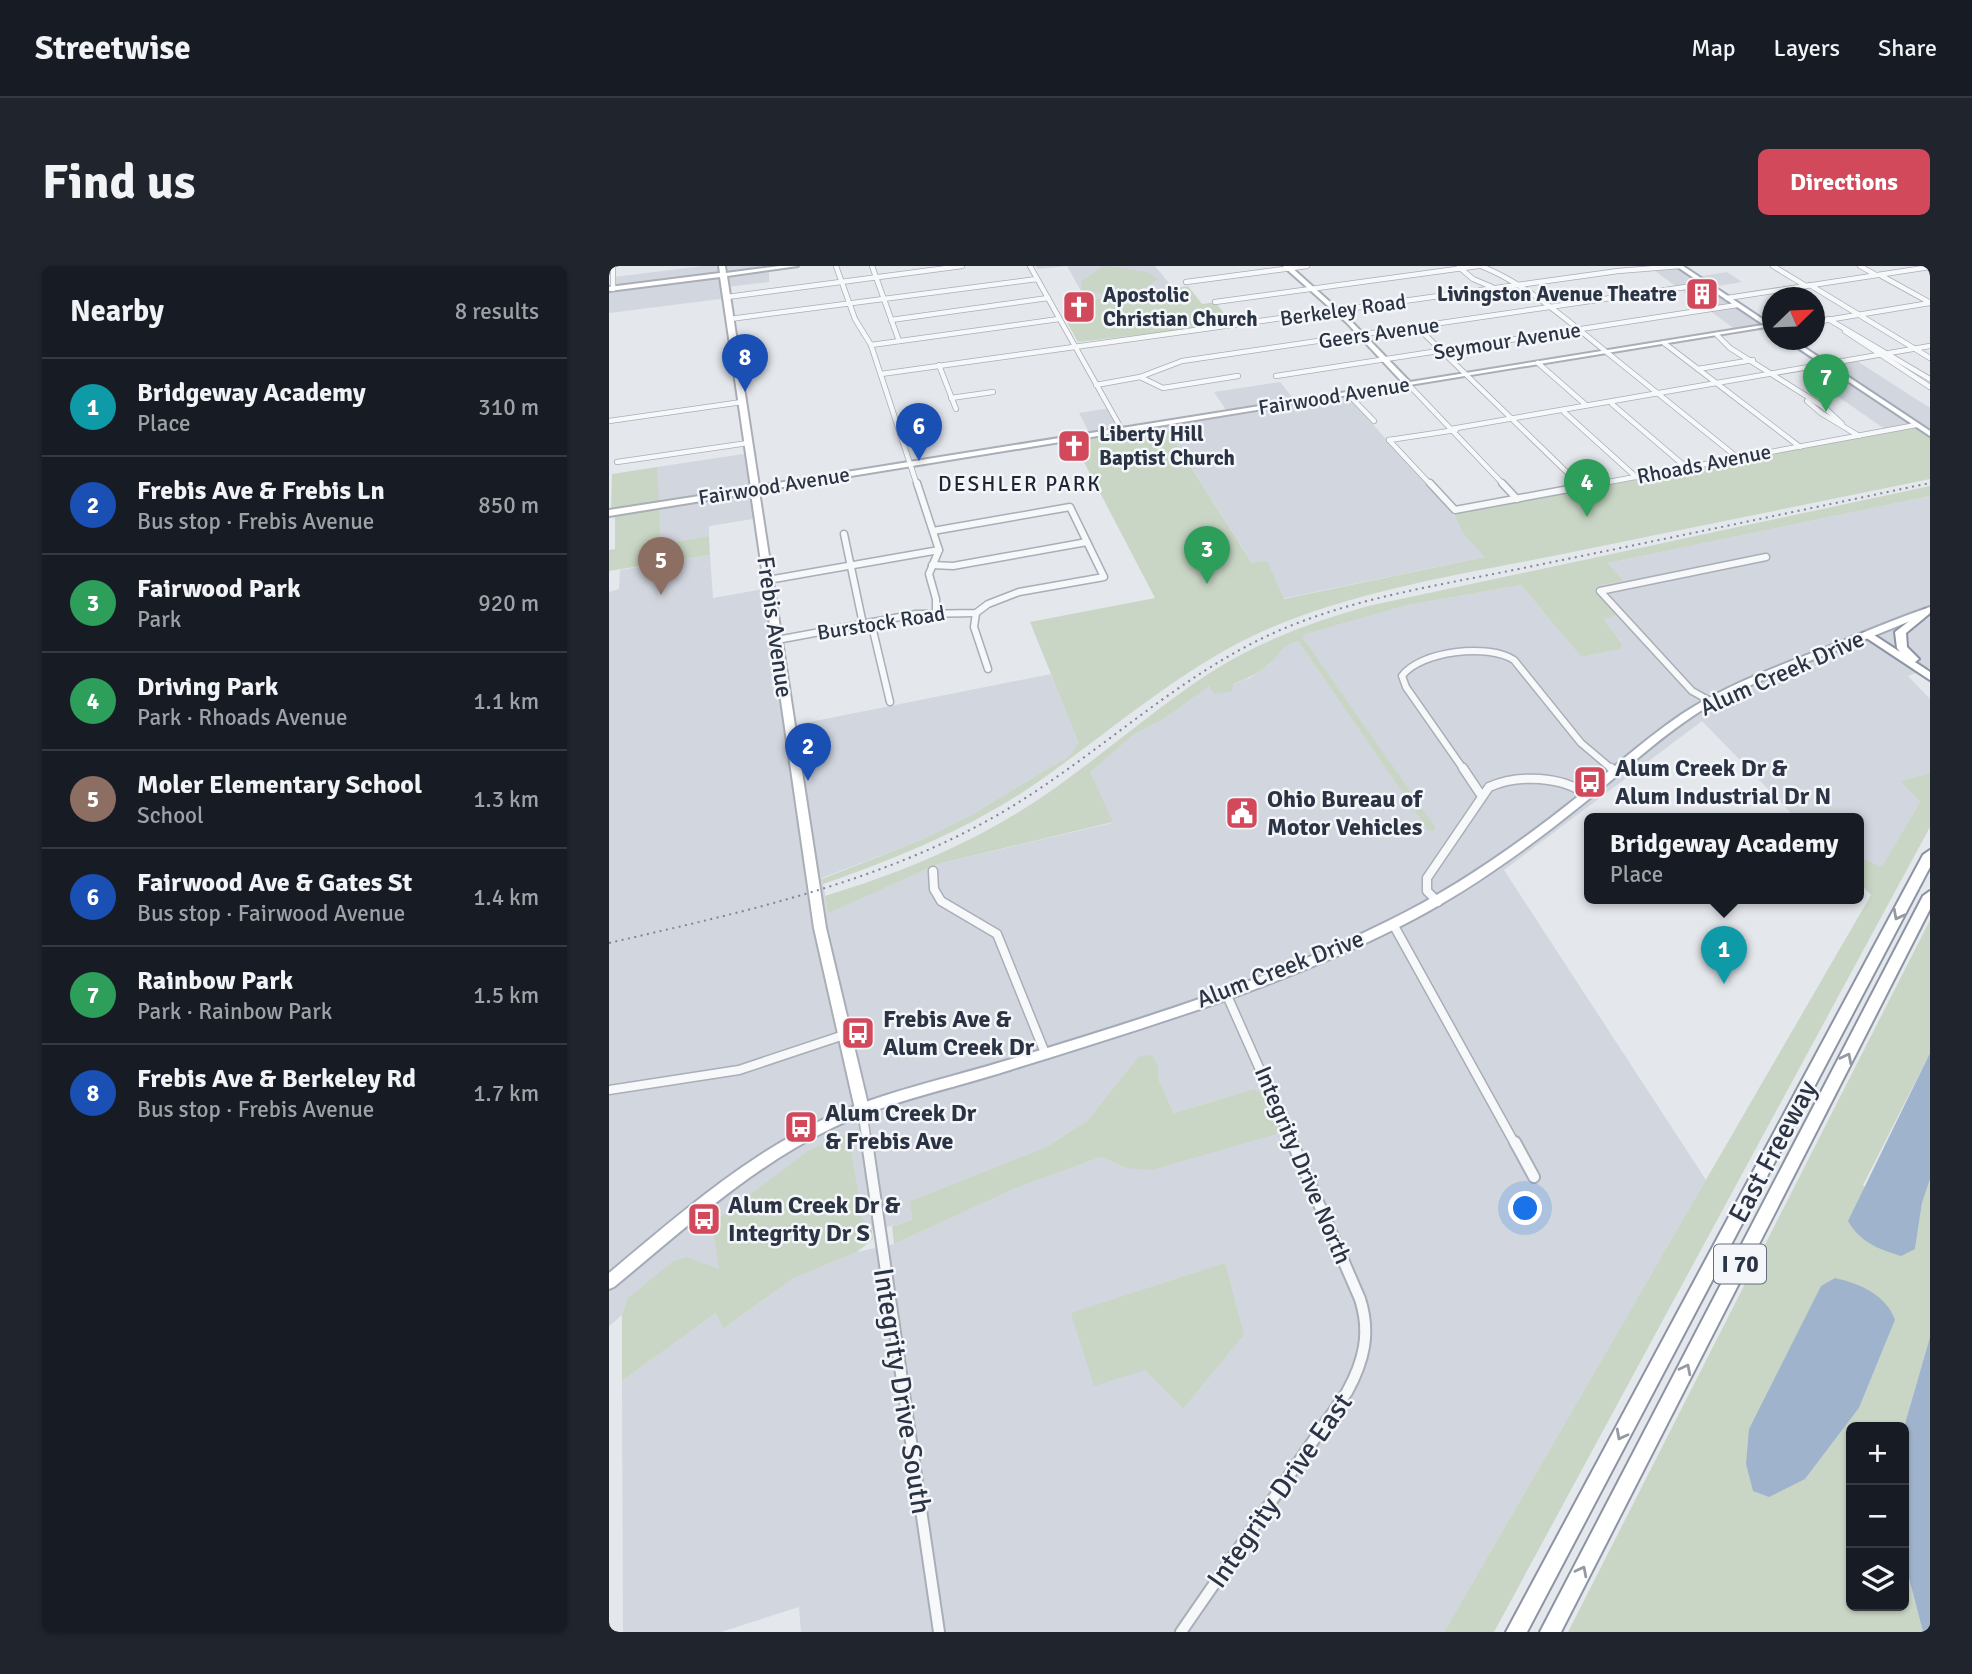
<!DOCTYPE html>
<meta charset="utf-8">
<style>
body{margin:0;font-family:Signika,sans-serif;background:#20242c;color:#f1f3f6}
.controls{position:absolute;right:21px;bottom:21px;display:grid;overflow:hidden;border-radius:10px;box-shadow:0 2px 5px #0004}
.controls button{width:63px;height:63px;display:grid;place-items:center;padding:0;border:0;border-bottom:2px solid #363941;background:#171b24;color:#f1f3f6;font:35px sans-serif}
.compass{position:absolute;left:1153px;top:21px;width:63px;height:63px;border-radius:50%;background:#171b24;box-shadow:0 2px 5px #0004;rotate:67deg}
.you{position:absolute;left:917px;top:943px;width:24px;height:24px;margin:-18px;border:5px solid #fff;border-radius:50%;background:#1a73e8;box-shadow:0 0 0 10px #1a73e833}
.badge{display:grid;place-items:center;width:46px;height:46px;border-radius:50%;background:#d1495b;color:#fff;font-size:23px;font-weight:700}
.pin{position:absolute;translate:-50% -58px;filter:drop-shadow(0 2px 4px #0008)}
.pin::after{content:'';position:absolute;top:37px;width:24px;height:21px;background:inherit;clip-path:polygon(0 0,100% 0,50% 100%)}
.popup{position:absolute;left:975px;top:547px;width:280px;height:91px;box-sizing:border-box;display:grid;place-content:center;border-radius:10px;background:#171b24;filter:drop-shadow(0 2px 5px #0005);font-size:23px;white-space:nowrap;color:#9ea1a6}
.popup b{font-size:26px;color:#f1f3f6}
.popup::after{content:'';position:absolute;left:50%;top:100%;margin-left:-14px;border:14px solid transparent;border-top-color:#171b24}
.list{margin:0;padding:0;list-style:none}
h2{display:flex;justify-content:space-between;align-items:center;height:91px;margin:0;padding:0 28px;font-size:30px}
h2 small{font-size:23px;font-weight:400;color:#9ea1a6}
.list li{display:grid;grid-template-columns:46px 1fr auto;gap:21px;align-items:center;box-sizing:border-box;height:98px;padding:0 28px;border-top:2px solid #363941}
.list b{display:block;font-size:26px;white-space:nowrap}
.list p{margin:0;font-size:23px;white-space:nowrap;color:#9ea1a6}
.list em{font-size:23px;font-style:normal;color:#9ea1a6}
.icon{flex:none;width:38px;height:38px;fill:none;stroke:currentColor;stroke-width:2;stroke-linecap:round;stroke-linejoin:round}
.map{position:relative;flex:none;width:1321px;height:1366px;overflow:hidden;border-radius:10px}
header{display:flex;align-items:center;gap:42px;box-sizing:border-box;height:98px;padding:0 35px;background:#171b24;border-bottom:2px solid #363941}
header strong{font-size:33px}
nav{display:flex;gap:38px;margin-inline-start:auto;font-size:24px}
.intro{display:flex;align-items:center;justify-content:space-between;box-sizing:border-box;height:168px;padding:0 42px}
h1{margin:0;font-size:49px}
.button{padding:18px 32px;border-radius:10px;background:#d1495b;color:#fff;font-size:24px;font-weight:700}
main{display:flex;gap:42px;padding:0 42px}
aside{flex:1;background:#171b24;border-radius:10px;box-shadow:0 2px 5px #0004}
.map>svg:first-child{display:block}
</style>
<header>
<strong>Streetwise</strong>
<nav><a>Map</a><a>Layers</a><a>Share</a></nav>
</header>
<div class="intro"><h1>Find us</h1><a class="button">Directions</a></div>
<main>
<aside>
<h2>Nearby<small>8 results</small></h2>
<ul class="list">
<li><span class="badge" style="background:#0f9aa8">1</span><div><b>Bridgeway Academy</b><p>Place</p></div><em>310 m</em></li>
<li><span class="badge" style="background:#1a4fb4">2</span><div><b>Frebis Ave &amp; Frebis Ln</b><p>Bus stop · Frebis Avenue</p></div><em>850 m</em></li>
<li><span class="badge" style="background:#2e9e5b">3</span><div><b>Fairwood Park</b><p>Park</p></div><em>920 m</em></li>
<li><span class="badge" style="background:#2e9e5b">4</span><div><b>Driving Park</b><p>Park · Rhoads Avenue</p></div><em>1.1 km</em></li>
<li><span class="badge" style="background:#8d6e63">5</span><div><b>Moler Elementary School</b><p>School</p></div><em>1.3 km</em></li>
<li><span class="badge" style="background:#1a4fb4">6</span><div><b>Fairwood Ave &amp; Gates St</b><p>Bus stop · Fairwood Avenue</p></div><em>1.4 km</em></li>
<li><span class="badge" style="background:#2e9e5b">7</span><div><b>Rainbow Park</b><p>Park · Rainbow Park</p></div><em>1.5 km</em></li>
<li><span class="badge" style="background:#1a4fb4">8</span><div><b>Frebis Ave &amp; Berkeley Rd</b><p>Bus stop · Frebis Avenue</p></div><em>1.7 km</em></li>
</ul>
</aside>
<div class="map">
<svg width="1321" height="1366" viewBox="0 0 1321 1366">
<rect width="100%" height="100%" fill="#e4e7ec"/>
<!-- built -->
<g fill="#d2d6de" fill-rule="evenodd">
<path d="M94,0H151L152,4L160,3V16L118,21L119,32L0,47V23L4,22L5,11Z"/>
<path d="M427,0H546L564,22L477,34L458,0L429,3Z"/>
<path d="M1039,0H1071L1087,11L1118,6L1133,16L1103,21L1146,51L1163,48V62L1130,66Z"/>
<path d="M1248,95L1321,142V171L1305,161L1280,166L1191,104Z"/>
<path d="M671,116L687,136L737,128L881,290L667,334L556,160L559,157L619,147L605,126Z"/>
<path d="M502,142L515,167L483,172L470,147Z"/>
<path d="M141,187L150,252L100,260V270L50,278L48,201Z"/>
<path d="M1321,230V402L1299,410L1321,433V507L1291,515L1311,536L1273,602L1250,591V552H1187L1093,455L895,604L1097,914L835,1366H192L190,1341L112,1366H14L13,1115L107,1047L114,1063L183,1013L248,986L285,978L407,922L492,891L517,902L673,863L658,830L645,823L565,847L550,815L549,799L529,791L478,855L439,881L301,935L303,954L263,965L253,954L240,868L202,883L111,1004L78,991L18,1033L13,1049L0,1060V326L10,323L11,304L101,289L104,332L161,322L181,460L442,408L471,477L460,490L364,548L312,574L213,612L219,646L329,598L503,557L480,506L524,469L558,451L600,420L624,418L641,412L661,398L677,378L689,375L819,564L694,372L697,368L799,339L912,319L972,391L1012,383L1013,376L993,353L1009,349L990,328L992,319L1013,315L999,297ZM635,1069L574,1143L536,1104Z"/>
</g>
<!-- green -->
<g fill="#c9d6c5" fill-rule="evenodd">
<path d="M500,0L538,6L549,13L528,27L579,20L593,38L606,36L624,58L469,76L454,49L483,45L477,34L509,30L473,24L472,16L492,1Z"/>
<path d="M556,160L643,297L658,295L675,333L876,291L855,268L845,248L1305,161L1321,171V213C1195,239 1070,264 944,290C848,309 745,325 654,365C568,404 498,469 420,522C357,564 285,593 214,618L213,613L312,574L364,548L460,490L470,477L421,356L546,332L464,175Z"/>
<path d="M48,201L50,237L2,245L3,208Z"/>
<path d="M1321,220V230L999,297L1014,315L992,319L990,328L1009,349L994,353L1013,377L1012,383L972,391L912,319L799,339L697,368L694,372L826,561L824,565L819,564L689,375C670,380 672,389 659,399C649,408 637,413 624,418L623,425L605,428L600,420L558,451L524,469L481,506L504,556L329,598L219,647L216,630C283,610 350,583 410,546C476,505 534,451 599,408C648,376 703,356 759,340Z"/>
<path d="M50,240L51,278L100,270L101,289L0,305V284L6,283V248Z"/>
<path d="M1321,507V561L885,1366H835L1262,629L1250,616V591L1273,601L1311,536L1291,515Z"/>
<path d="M1321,654V787L1254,919L1306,983L1313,937L1321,913V1071L1295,1161H1242V1340H1295V1293L1314,1366H959ZM1286,1054L1250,1142L1196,1213L1140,1163L1167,1112Z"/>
<path d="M543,789L549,799L550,815L565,847L645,823L658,830L674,863L667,868L543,904L517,902L492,891L407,922L285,978L283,960L303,954L301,935L438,881L478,855L529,791Z"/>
<path d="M240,867L253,953L263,965L264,973L248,986L183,1013L114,1063L107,1047L13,1115V1049L18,1033L63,996L78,991L110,1003L103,957L202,883Z"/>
<path d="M616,997L635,1069L574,1143L536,1104L485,1120L462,1047Z"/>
</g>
<!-- water -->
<g fill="#9fb4cc">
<path d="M1321,787V913L1313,937L1306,983L1292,990C1269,983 1251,976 1239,955Z"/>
<path d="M1226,1012C1252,1018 1277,1029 1286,1054L1250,1142L1196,1213L1160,1231L1144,1225L1137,1198L1140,1163L1212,1020Z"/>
<path d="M1321,1071V1366H1314L1295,1293V1161Z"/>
</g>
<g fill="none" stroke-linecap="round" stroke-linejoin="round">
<defs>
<g id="street-far3">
<path d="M4,0V23"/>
<path d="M227,0L246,53L262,79L308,219"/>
<path d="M263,0L290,75"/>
<path d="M421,0L513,164"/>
<path d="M872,0C917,18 957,53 995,84C1040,120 1084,156 1129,192"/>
<path d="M1164,0L1197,20"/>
<path d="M1251,0L1267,9"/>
<path d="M850,1L864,13L883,21"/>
<path d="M1271,9L1320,36"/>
<path d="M577,16L698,0"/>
<path d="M1201,19L1321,92"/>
<path d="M118,31L353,0"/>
<path d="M1118,32L1321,1"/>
<path d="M606,36L869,0"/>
<path d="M121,53L428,13"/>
<path d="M1219,53L1321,113"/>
<path d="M282,54L439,32"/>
<path d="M1206,56L1321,37"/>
<path d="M808,61L971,219"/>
<path d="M1236,65L1321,121"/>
<path d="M1108,69L1121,82L1215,141L1233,158"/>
<path d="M1055,77L1191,181"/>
<path d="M262,79L450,53"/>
<path d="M929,97L977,139"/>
<path d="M330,99L347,143"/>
<path d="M1089,103L1144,94"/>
<path d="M272,108L1009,5L1071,0"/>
<path d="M667,110L1128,39"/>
<path d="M531,111L554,122L629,110"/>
<path d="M799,118L895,219"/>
<path d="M487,119L531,111L573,95L1097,18"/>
<path d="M739,128L765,155"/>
<path d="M342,132L384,126"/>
<path d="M1198,135L1212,147L1250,170"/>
<path d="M1003,138L1078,202"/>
<path d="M955,146L1027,211"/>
<path d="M0,155L133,136"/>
<path d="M842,163L1321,80"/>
<path d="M780,174L822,219"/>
<path d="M780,174L847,164"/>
<path d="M8,196L139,177"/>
<path d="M983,219L1307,159"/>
</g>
<g id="street-far2">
<path d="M308,217L330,284L320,308L327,333V345"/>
<path d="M821,217L846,244L992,217"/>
<path d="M893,217L908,233"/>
<path d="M969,217L973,221"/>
<path d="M235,268L254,358"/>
<path d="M323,299L344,300L478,276"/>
<path d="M159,314L330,284"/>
<path d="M367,347L365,361L379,403"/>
<path d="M262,356L281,436"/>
<path d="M168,374L307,348L367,347L379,338L410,326L495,311L461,241L324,265"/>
<path d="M1101,435L1083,425L991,325L1157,291"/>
<path d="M855,504L797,421L793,410C811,385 879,377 905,394L972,477L1004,504"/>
</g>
<g id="street-far1">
<path d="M854,502L872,529"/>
<path d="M1002,502L1007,507"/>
<path d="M324,605L325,623L332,635L388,668L436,787"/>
<path d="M829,636L818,625V612L880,521C909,508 953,510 978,529"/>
<path d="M784,658L906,878"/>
<path d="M616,725L684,878"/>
<path d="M0,824L130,804L238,768"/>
<path d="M253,843L258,878"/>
</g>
<g id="street">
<path d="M258,876L330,1366"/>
<path d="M906,876L925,911"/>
<path d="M572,1366L738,1126C755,1095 762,1067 751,1033L683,876"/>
</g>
<path id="secondary" d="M110,0H116L117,7L171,0H189L118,10L150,220L794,117L737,56L674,0H681L741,54L801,116L1160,58L1163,60L150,225L217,662L260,843L258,847L253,849L248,847L246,843L205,662L142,227L0,250V244L142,222L111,11L0,25V21L111,7Z"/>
<g id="primary">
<path d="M1067,0H1074L1164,60V65Z"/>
<path d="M1177,74H1184L1321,165V170Z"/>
<path d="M1321,341V347C1279,364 1237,381 1195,397C1156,413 1116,428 1081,452C1044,477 1010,509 975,537C917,584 856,628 788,662C666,723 532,763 401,804C342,823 280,835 223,862C142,901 74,964 5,1021L0,1023V1007C67,951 134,892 213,854C272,826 337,813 399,794C527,755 659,715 779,655C847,622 908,579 967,532C1002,504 1036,473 1073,448C1117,419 1167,401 1216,382C1251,368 1286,353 1321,341Z"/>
</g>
<g id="highway">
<path d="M1316,343L1321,346L1320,348L1297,367L1298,381L1310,393L1306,396L1321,406V414L1253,369L1254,367H1262L1291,386L1288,382L1286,366Z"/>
<path d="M1321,584V601L918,1366H897L1314,589Z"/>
<path d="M1321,625V643L952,1366H931L1314,630Z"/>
</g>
</defs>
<!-- street-far3 casing -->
<use href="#street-far3" stroke="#a9aeb7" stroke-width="6"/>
<!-- street-far2 casing -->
<use href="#street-far2" stroke="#a9aeb7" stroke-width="9"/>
<!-- street-far1 casing -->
<use href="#street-far1" stroke="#a9aeb7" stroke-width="11"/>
<!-- street casing -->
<use href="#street" stroke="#a9aeb7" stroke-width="14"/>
<!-- secondary casing -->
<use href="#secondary" stroke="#a9aeb7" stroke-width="4"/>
<!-- primary casing -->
<use href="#primary" stroke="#a3abb8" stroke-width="4"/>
<!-- highway casing -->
<use href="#highway" stroke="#8b94a3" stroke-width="4"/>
<!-- street-far3 -->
<use href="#street-far3" stroke="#f7f8fa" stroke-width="4.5"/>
<!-- street-far2 -->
<use href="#street-far2" stroke="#f7f8fa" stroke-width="6"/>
<!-- street-far1 -->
<use href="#street-far1" stroke="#f7f8fa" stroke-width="8"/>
<!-- street -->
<use href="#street" stroke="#f7f8fa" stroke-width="10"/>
<!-- secondary -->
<use href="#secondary" fill="#fff" fill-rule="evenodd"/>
<!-- primary -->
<use href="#primary" fill="#fff" fill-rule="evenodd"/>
<!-- highway -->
<use href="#highway" fill="#fff" fill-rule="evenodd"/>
<!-- rail -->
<path stroke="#7d8696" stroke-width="2" stroke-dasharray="2 4.5" stroke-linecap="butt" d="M0,677C138,645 280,615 402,541C494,485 571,408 669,365C750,330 839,318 924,300C1056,273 1189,245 1321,217"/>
</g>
<!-- one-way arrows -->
<defs><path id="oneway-chevron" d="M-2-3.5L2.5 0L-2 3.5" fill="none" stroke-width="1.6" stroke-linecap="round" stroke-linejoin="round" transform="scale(1.75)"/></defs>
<g stroke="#959aa2">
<use href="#oneway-chevron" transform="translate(1289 649) rotate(118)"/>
<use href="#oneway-chevron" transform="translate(1238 792) rotate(-63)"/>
<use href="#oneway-chevron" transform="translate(1077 1103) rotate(-63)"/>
<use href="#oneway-chevron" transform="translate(1012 1169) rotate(118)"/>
<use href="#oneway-chevron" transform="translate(973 1305) rotate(-63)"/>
</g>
<!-- icons -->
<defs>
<symbol id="building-square" viewBox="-11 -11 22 22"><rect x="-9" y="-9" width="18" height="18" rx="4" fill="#d1495b" stroke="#f4f6f9"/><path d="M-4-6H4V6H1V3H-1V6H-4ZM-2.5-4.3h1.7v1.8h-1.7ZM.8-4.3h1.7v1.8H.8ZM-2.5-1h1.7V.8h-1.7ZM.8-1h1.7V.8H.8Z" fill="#fff"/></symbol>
<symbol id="church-square" viewBox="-11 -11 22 22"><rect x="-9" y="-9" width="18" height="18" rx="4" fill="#d1495b" stroke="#f4f6f9"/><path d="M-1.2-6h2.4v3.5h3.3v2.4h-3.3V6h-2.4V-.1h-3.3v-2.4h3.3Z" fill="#fff"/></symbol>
<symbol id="bus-square" viewBox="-11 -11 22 22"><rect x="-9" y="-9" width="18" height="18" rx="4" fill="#d1495b" stroke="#f4f6f9"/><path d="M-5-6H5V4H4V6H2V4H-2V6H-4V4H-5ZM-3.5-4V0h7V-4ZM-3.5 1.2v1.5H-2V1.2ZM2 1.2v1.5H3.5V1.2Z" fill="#fff"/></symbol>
<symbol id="civic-square" viewBox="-11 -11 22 22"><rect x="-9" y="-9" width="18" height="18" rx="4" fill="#d1495b" stroke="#f4f6f9"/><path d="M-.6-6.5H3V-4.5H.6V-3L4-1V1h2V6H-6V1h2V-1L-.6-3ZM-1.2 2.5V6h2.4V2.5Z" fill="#fff"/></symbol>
</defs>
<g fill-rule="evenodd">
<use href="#building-square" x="1074" y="9" width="38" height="38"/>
<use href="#church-square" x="451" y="22" width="38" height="38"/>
<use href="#church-square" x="446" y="161" width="38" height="38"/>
<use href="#bus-square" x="962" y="497" width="38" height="38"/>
<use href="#civic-square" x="614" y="528" width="38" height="38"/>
<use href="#bus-square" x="230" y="748" width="38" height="38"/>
<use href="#bus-square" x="173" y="842" width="38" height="38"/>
<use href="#bus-square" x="76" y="934" width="38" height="38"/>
</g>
<g text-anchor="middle" stroke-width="5" stroke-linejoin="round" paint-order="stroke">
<!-- far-poi labels -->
<g font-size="21" font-weight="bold" fill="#2b3445" stroke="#f4f6f9" text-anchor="start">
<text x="1068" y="35" text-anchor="end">Livingston Avenue Theatre</text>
<text x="494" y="36">Apostolic<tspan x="494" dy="24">Christian Church</tspan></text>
<text x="490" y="175">Liberty Hill<tspan x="490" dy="24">Baptist Church</tspan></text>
</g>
<!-- far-street labels -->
<g font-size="21" fill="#2b3445" stroke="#f4f6f9">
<text transform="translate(734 44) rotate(-8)" y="7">Berkeley Road</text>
<text transform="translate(770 67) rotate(-8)" y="7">Geers Avenue</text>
<text transform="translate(898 75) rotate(-9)" y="7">Seymour Avenue</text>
<text transform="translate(725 130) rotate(-9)" y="7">Fairwood Avenue</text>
<text transform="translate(1095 198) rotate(-11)" y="7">Rhoads Avenue</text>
<text transform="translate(165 220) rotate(-9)" y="7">Fairwood Avenue</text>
<text transform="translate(272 357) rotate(-9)" y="7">Burstock Road</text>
</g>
<!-- far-neighbourhood labels -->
<g font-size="21" letter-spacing="2" fill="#1d2536" stroke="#f4f6f9">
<text x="411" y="225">DESHLER PARK</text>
</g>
<!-- shield labels -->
<rect fill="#f4f6f9" stroke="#676e7b" stroke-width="2" x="1105" y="978.5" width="52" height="39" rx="5"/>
<g font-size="23" font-weight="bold" fill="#2b3445">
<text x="1131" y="1006">I 70</text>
</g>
<!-- street labels -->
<g font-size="24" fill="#2b3445" stroke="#f4f6f9">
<text transform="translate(166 361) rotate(82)" y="8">Frebis Avenue</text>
<text transform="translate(1173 407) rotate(-24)" y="8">Alum Creek Drive</text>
<text transform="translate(671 703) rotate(-21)" y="8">Alum Creek Drive</text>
<text transform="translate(694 899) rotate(67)" y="8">Integrity Drive North</text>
</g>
<!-- poi labels -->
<g font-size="24" font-weight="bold" fill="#2b3445" stroke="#f4f6f9" text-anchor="start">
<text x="1006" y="510">Alum Creek Dr &amp;<tspan x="1006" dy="28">Alum Industrial Dr N</tspan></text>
<text x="658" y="541">Ohio Bureau of<tspan x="658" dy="28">Motor Vehicles</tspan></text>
<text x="274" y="761">Frebis Ave &amp;<tspan x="274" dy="28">Alum Creek Dr</tspan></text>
<text x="216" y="855">Alum Creek Dr<tspan x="216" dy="28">&amp; Frebis Ave</tspan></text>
<text x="119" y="947">Alum Creek Dr &amp;<tspan x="119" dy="28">Integrity Dr S</tspan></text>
</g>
<!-- near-street labels -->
<g font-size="28" fill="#2b3445" stroke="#f4f6f9">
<text transform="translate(1163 885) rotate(-62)" y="10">East Freeway</text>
<text transform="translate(294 1125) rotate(81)" y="10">Integrity Drive South</text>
<text transform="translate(670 1224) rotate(-55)" y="10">Integrity Drive East</text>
</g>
</g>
</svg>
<div class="controls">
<button>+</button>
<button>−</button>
<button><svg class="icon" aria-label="layers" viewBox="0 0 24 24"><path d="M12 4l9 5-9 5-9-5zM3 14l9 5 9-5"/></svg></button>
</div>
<svg class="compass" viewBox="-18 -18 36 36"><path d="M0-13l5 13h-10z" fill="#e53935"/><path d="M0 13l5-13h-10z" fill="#9ea1a6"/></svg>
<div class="you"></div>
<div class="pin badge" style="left:1115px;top:718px;background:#0f9aa8">1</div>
<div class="popup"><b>Bridgeway Academy</b>Place</div>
<div class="pin badge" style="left:199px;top:515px;background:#1a4fb4">2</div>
<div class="pin badge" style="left:598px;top:318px;background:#2e9e5b">3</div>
<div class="pin badge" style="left:978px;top:251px;background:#2e9e5b">4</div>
<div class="pin badge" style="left:52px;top:329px;background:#8d6e63">5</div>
<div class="pin badge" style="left:310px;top:195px;background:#1a4fb4">6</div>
<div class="pin badge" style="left:1217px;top:146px;background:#2e9e5b">7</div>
<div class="pin badge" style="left:136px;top:126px;background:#1a4fb4">8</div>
</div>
</main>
